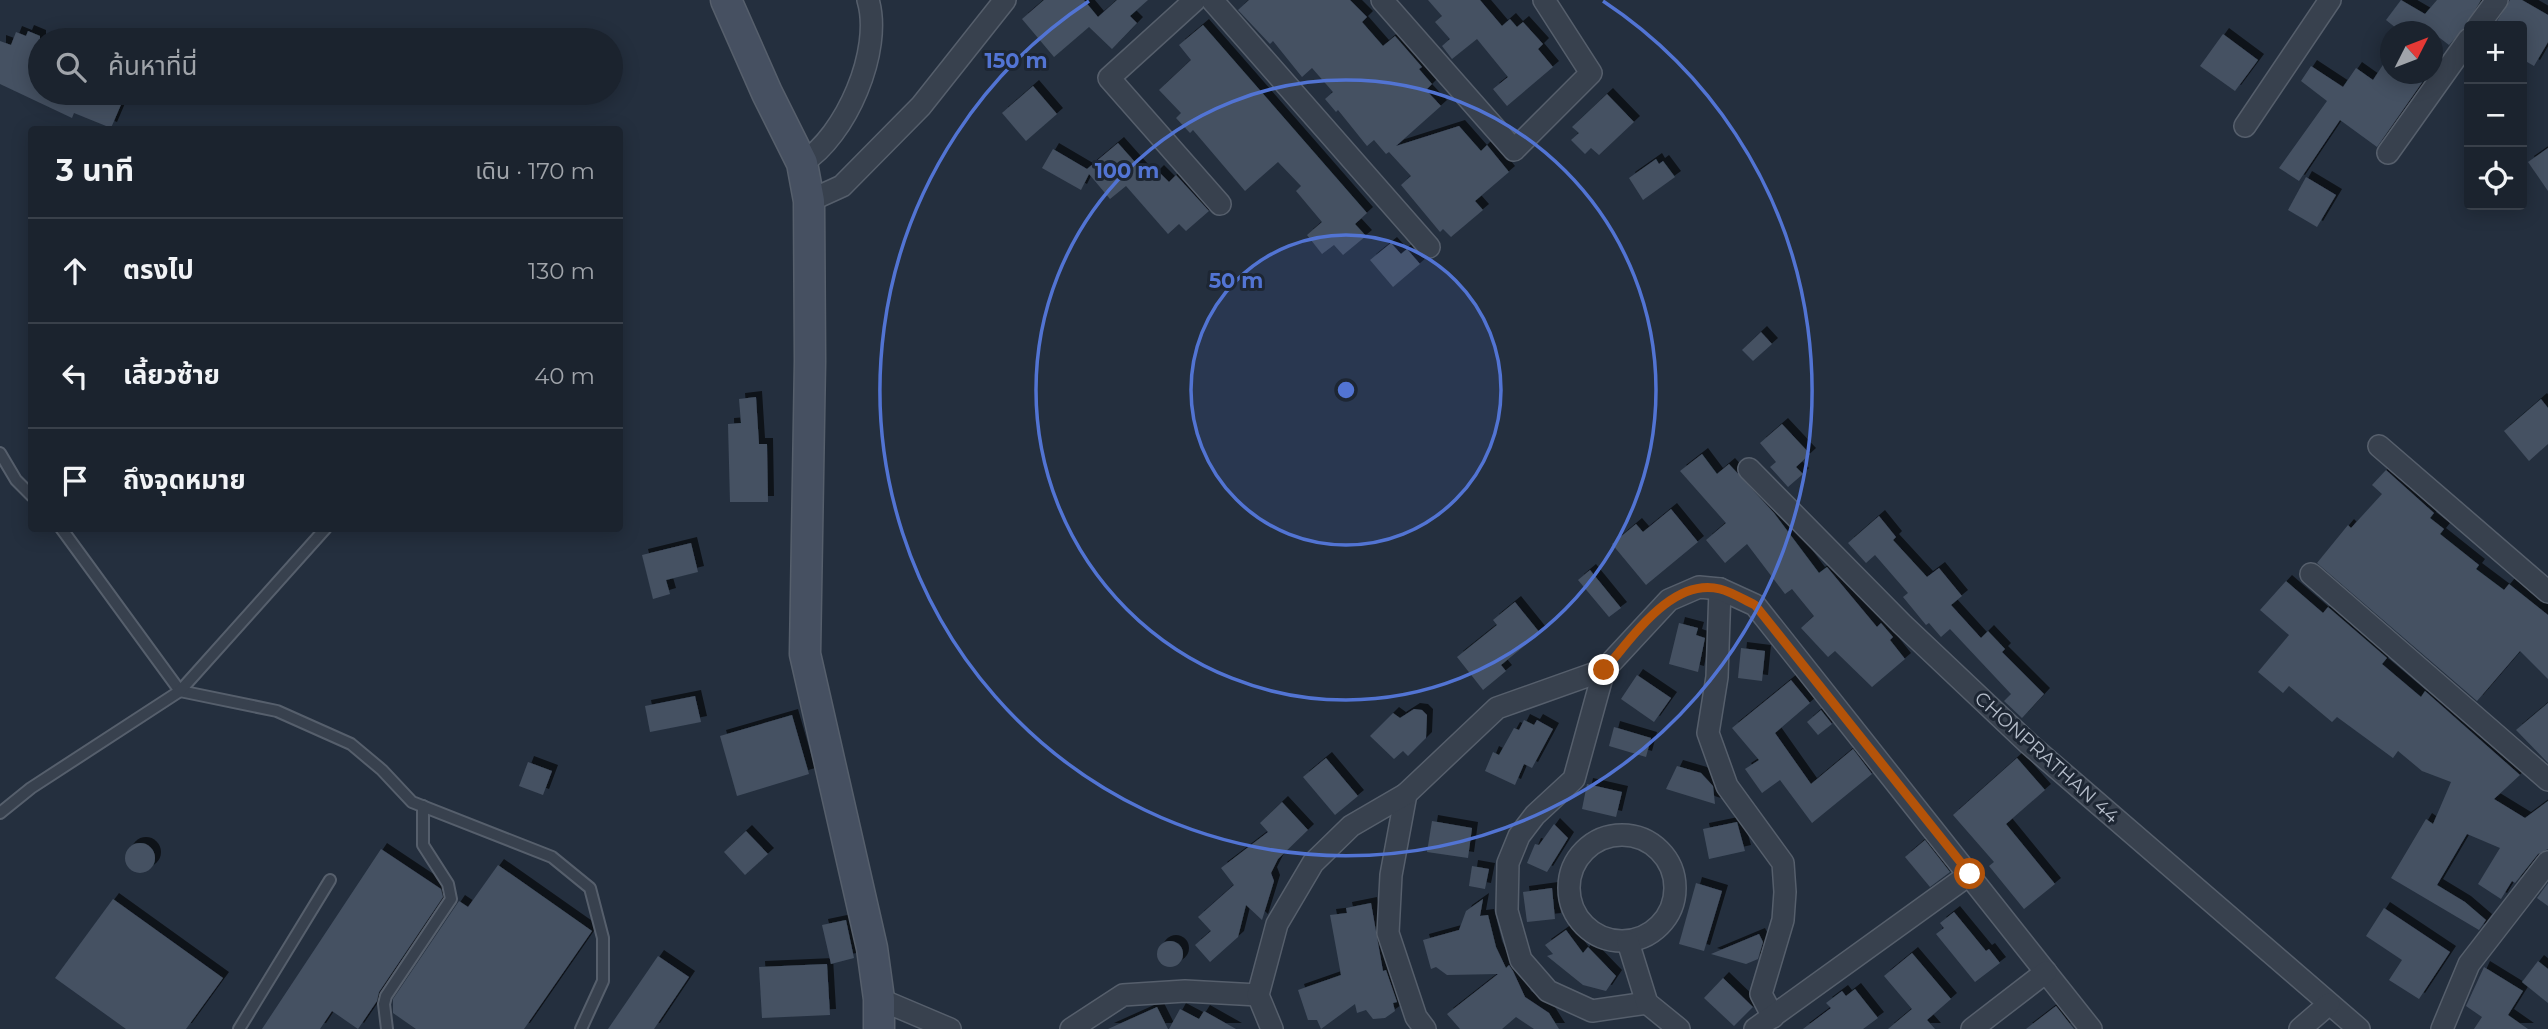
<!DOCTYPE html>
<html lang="th">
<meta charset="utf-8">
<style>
body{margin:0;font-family:Montserrat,"Noto Sans Thai",sans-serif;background:#282f3a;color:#f1f3f6}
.controls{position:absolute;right:21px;top:21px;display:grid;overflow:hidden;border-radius:7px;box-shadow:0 4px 18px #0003}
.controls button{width:63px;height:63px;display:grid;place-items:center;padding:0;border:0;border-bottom:2px solid #39404a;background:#1b232e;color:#f1f3f6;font:35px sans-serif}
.compass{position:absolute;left:2380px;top:21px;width:63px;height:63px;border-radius:50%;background:#1b232e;box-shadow:0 4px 18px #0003;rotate:48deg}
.stop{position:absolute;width:21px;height:21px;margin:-16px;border:5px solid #b45309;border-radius:50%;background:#fff}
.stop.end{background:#b45309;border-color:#fff;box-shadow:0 2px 7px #0008}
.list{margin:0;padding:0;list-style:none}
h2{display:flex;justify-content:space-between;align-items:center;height:91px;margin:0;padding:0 28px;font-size:30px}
h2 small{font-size:23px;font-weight:400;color:#a0a4aa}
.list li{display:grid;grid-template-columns:46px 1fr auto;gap:21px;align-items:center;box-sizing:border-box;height:105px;padding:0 28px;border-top:2px solid #39404a}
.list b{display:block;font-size:26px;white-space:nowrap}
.list em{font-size:23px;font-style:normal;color:#a0a4aa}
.icon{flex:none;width:38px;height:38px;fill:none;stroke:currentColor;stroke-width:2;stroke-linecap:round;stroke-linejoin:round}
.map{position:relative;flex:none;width:2548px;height:1029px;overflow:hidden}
.search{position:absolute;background:#1b232e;box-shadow:0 4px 18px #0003;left:28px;top:28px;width:595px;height:77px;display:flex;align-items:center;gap:18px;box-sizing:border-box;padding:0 24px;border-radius:38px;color:#a0a4aa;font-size:26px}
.panel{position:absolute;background:#1b232e;box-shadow:0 4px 18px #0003;left:28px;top:126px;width:595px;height:406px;border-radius:7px}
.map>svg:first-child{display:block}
</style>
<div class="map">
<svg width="2548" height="1029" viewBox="0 0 2548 1029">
<defs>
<filter id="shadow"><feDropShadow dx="6" dy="-6" stdDeviation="0" flood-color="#0009"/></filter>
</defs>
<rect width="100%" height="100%" fill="#242f3e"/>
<!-- building -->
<g fill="#455162" filter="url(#shadow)">
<path d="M1044,0H1084L1098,17L1117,0H1148L1130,16L1137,23L1112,49L1089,27L1054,57L1022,19Z"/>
<path d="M1249,0H1350L1367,17L1362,22L1383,46L1395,36L1422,67L1419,69L1432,84L1426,90L1441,106L1396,146L1459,126L1481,151L1487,145L1509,172L1475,201L1483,210L1451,237L1443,229L1440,232L1401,185L1411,176L1389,152L1386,154L1374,140L1367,146L1338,110L1336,112L1325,99L1333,92L1312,68L1302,77L1273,41L1270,44L1238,10Z"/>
<path d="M1428,0H1480L1502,26L1510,19L1517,27L1523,22L1543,44L1538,49L1553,67L1507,106L1493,89L1508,77L1477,39L1452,59L1442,46L1450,39L1435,22L1442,16Z"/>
<path d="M2401,0L2425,14L2437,0H2481L2465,27L2449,45L2432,32H2401L2386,20Z"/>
<path d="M2510,0H2522L2548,15V42L2534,66L2522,59V26H2494Z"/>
<path d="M1203,25L1367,213L1355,224L1366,236L1343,255L1334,245L1322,254L1307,235L1322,222L1296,191L1301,186L1278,162L1245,191L1193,130L1190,133L1176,118L1181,113L1159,90L1191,60L1179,45Z"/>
<path d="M28,31L40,36V93H126L111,128L74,113L72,118L0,84V41L11,45L16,32L26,36Z"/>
<path d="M2223,34L2258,60L2235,91L2200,66Z"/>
<path d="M2390,54V74H2428L2377,147L2340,120L2299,181L2279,168L2327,101L2301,81L2311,66L2343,87L2356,68L2373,80Z"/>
<path d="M1033,86L1057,114L1026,141L1002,113Z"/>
<path d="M1607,94L1634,122L1599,155L1591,148L1585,154L1571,140L1579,133L1572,127Z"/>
<path d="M1118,143L1150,179L1158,171L1169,182L1176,175L1209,211L1186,231L1179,224L1168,234L1126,186L1110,199L1089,174L1081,190L1042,168L1053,149L1087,169Z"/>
<path d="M2548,148V191L2528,162Z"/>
<path d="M1656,159L1659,164L1663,161L1675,177L1643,200L1629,178Z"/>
<path d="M2306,177L2336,195L2317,227L2288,210Z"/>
<path d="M1391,243L1401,254L1407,249L1420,264L1393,287L1370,260Z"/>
<path d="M1761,332L1772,344L1753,361L1742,350Z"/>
<path d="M756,397L759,444H767L768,502H730L728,424L741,423L739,399Z"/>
<path d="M2541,399L2548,408V444L2529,461L2504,431Z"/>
<path d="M1782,424L1810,454L1796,467L1803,474L1788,487L1770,467L1776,462L1760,443Z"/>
<path d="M1702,454L1717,474L1729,464L1774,513L1819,573L1827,567L1877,627L1881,623L1893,637L1890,640L1905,659L1872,687L1835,651L1828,657L1801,628L1814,616L1792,589L1785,594L1747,544L1725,563L1706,540L1726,523L1680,471Z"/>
<path d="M2386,470L2434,513L2430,518L2444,529L2440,534L2479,565L2476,569L2504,590L2509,584L2548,615V679L2520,651L2477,701L2317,563L2348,525L2351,528L2382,494L2372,485Z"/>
<path d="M1671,509L1698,542L1646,585L1612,544L1636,524L1643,532Z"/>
<path d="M1879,516L1896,537L1893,540L1927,577L1939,568L1962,596L1951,605L1981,638L1988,631L2005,649L2002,652L2044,694L2022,718L2004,701L2011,694L1950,629L1941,637L1929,623L1926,625L1903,597L1908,593L1875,555L1866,563L1848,543Z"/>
<path d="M691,543L698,572L666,580L670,594L653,599L642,555Z"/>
<path d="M1590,570L1621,608L1609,617L1578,580Z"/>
<path d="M2286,581L2323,613L2328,607L2387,658L2382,664L2421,697L2425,691L2520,775L2494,799L2525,818L2548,801V849L2538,854L2515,883L2512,881L2501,899L2478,884L2500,848L2467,834L2437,885L2465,902L2486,920L2479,930L2391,878L2426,819L2433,824L2451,782L2422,771L2398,751L2393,758L2337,717L2332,722L2289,686L2283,693L2258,672L2289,635L2260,610Z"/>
<path d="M1515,602L1540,633L1501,665L1506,671L1483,690L1457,657L1497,625L1493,620Z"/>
<path d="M1679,623L1698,628L1696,635L1705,638L1698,672L1669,664Z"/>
<path d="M1741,648L1765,651L1762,681L1738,678Z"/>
<path d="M1637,675L1671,698L1654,722L1621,699Z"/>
<path d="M1791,680L1810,703L1775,733L1811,784L1853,749L1872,774L1812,823L1780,780L1762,793L1745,769L1759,760L1732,728Z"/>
<path d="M695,696L701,722L650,732L645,706Z"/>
<path d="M2548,703V763L2516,730Z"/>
<path d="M1414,709L1422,710L1427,715L1426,738L1408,756L1403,751L1394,759L1370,736L1393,713L1400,718Z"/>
<path d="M1821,710L1832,724L1818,735L1807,722Z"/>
<path d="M792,715L809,774L737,796L720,736Z"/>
<path d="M1524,720L1534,725L1537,720L1553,729L1532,768L1524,764L1515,785L1485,771L1493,752L1499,755L1514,728L1519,730Z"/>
<path d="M1614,727L1651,738L1646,757L1609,746Z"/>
<path d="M1326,758L1358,796L1335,815L1303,777Z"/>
<path d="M2017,758L2045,790L2006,824L2055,884L2024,909L1989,866L1994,862L1953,815Z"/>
<path d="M528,762L552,771L543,795L519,786Z"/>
<path d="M1677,766L1701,773L1713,786L1715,804L1666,789Z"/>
<path d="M1587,784L1622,792L1616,817L1582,809Z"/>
<path d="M1282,802L1308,830L1278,859L1271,873L1274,881L1262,920L1246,905L1238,937L1210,962L1195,945L1211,931L1198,917L1234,885L1221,868L1268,832L1260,823Z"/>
<path d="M1432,821L1472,828L1468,858L1427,852Z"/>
<path d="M1737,822L1745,851L1709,859L1703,829Z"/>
<path d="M1554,824L1568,838L1547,872L1527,863L1535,844L1539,845Z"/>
<path d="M746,831L768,854L745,875L724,852Z"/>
<path d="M1925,840L1950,872L1930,887L1905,857Z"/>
<circle cx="140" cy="858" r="15"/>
<path d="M381,849L441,889L443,897L379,992L377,1001L358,1029L332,1011L320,1029H262Z"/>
<path d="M498,865L592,931L524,1029H416L393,1013V999L459,901L468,907Z"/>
<path d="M1472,866L1489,869L1485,889L1469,886Z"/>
<path d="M1696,883L1722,891L1704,951L1679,944Z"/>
<path d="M2548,883V906L2537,898Z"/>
<path d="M1552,888L1555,919L1527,922L1523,892Z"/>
<path d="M113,899L223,978L186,1029H126L55,978Z"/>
<path d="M1483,899L1480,916L1488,915L1496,947L1506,968L1509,965L1513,971L1525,997L1549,1013L1559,1029H1534L1516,1017L1502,1029H1460L1447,1014L1498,974L1447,975L1436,967L1431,969L1423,940L1459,930L1466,911Z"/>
<path d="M1371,903L1383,971L1386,970L1397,1002L1393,1003L1395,1011L1385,1018L1373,1019L1366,1010L1357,1013L1355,1004L1321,1029L1317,1020H1308L1298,990L1341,975L1330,915L1347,913L1346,908Z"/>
<path d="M2384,908L2450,952L2419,999L2389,980L2402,960L2366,936Z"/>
<path d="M1954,912L1986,951L1989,949L2000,963L1975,982L1936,934L1944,928L1940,923Z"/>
<path d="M846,920L854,958L831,964L822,925Z"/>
<path d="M1566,930L1583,953L1588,947L1616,976L1606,991L1583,985L1547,956L1553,954L1545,945Z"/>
<path d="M1759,934L1763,942L1758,959L1746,964L1711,954Z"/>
<circle cx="1170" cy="954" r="13"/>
<path d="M1912,953L1951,999L1927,1020L1935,1029H1888L1912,1009L1884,976Z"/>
<path d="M658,956L689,977L654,1029H608Z"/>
<path d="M2538,961L2548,969V1003L2522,982Z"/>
<path d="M827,964L830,1015L762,1018L759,967Z"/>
<path d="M2484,967L2523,991L2508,1015L2528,1029H2474L2482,1017L2466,1006Z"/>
<path d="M1723,978L1753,1007L1734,1026L1704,998Z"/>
<path d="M1855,989L1878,1018L1863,1029H1803L1831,1008L1826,1003L1842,991L1846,996Z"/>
<path d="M2056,1006L2074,1029H2026Z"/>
<path d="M1157,1007L1168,1029H1108Z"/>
<path d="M1180,1009L1199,1019L1204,1011L1236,1029H1169Z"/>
</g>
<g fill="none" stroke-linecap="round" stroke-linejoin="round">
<defs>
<g id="lane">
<path d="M0,453L16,480L32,496"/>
<path d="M61,528L180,691L277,711L351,744L382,770L412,802L552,857L590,888L603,938V981L581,1029"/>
<path d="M0,813L31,788L180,691L326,528"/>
<path d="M239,1029L330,880"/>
<path d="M387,1029L384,1004L386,996L451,899L448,884L423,845V806"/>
</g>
<g id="street">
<path d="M1195,0L1109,78L1220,204"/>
<path d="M1212,0L1429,247"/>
<path d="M1382,0L1514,150L1591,73L1544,0"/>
<path d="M2478,26L2497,0"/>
<path d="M2245,126L2330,0"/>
<path d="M2388,153L2469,39"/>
<path d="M802,163C846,136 883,50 868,0"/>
<path d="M809,201L842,186L921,106L1005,0"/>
<path d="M2379,446L2548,592"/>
<path d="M1749,469L1902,624L2029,744L2359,1029"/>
<path d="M2311,574L2548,780"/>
<path d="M1720,589L1717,677L1708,733L1727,786L1783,863L1785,892L1783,920L1761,994L1773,1017"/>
<path d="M1604,670L1574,779L1535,815L1519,836L1508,863L1507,911L1521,960L1548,991L1592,1011L1647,1003"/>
<path d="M1406,794L1391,875L1388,933L1416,1017L1425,1029"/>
<circle cx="1622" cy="888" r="53"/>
<path d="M1628,942L1647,1003L1679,1029"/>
<path d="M879,999L950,1029"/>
<path d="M1071,1029L1123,995L1185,991L1258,995"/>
<path d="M1272,1029L1258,995L1277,924L1313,863L1351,826L1406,794L1497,708L1604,670L1669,600L1699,587L1720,589L1755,605L2091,1029"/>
<path d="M1755,1029L1970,874"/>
<path d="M1972,1029L2046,972"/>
<path d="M2300,1029L2329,1004"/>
<path d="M2442,1029L2469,964L2548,862"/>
</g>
<path id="secondary" d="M726,0L767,93L802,163L809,201L810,361L805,654L872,948L879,999V1029"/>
</defs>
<!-- lane casing -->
<use href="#lane" stroke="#565f6c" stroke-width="14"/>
<!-- street casing -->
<use href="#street" stroke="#565f6c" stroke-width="24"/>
<!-- secondary casing -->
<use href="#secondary" stroke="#565f6c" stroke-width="33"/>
<!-- lane -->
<use href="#lane" stroke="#38414e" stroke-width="10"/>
<!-- street -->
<use href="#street" stroke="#38414e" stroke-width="21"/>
<!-- secondary -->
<use href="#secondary" stroke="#465061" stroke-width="30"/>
</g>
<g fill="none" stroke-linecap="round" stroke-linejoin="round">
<!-- route -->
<path stroke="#b45309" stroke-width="9" d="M1604,670C1632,639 1671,577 1720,589C1732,592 1744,600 1755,605L1970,874"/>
</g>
<!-- distance rings -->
<circle cx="1346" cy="390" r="155" fill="#5274d3" fill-opacity=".12"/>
<g fill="none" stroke="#5274d3" stroke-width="3.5">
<circle cx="1346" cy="390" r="155"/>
<circle cx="1346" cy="390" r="310"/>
<path d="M1603 1A466 466 0 1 1 1089 1"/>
</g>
<g text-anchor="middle" stroke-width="6" stroke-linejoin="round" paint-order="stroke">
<!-- street labels -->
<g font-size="19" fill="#b4bcc9" stroke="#1d2633">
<text transform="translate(2047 757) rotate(42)" y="7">CHONPRATHAN 44</text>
</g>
</g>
<circle cx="1346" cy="390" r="10" fill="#5274d3" stroke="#1d2633" stroke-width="3.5"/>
<g font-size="21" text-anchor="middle" font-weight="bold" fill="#5274d3" stroke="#1d2633" stroke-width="6" stroke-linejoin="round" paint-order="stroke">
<text x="1016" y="68">150 m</text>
<text x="1127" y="178">100 m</text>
<text x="1236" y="288">50 m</text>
</g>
</svg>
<div class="controls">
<button>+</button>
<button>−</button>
<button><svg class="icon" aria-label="locate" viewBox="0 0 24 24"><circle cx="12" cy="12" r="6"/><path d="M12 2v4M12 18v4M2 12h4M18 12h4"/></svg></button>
</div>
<svg class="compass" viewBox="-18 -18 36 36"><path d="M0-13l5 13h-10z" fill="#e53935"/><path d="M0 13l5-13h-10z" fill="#a0a4aa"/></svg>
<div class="stop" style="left:1970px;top:874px"></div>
<div class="stop end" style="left:1604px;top:670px"></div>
<div class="search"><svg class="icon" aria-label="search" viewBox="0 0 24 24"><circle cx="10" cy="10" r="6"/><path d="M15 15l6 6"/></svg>ค้นหาที่นี่</div>
<section class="panel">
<h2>3 นาที<small>เดิน · 170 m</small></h2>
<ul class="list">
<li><svg class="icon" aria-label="ahead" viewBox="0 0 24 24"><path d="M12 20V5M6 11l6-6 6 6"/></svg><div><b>ตรงไป</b></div><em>130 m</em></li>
<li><svg class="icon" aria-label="left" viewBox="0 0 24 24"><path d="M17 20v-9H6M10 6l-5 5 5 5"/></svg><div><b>เลี้ยวซ้าย</b></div><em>40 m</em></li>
<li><svg class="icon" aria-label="arrive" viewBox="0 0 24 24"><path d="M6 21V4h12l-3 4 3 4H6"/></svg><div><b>ถึงจุดหมาย</b></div></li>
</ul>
</section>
</div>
